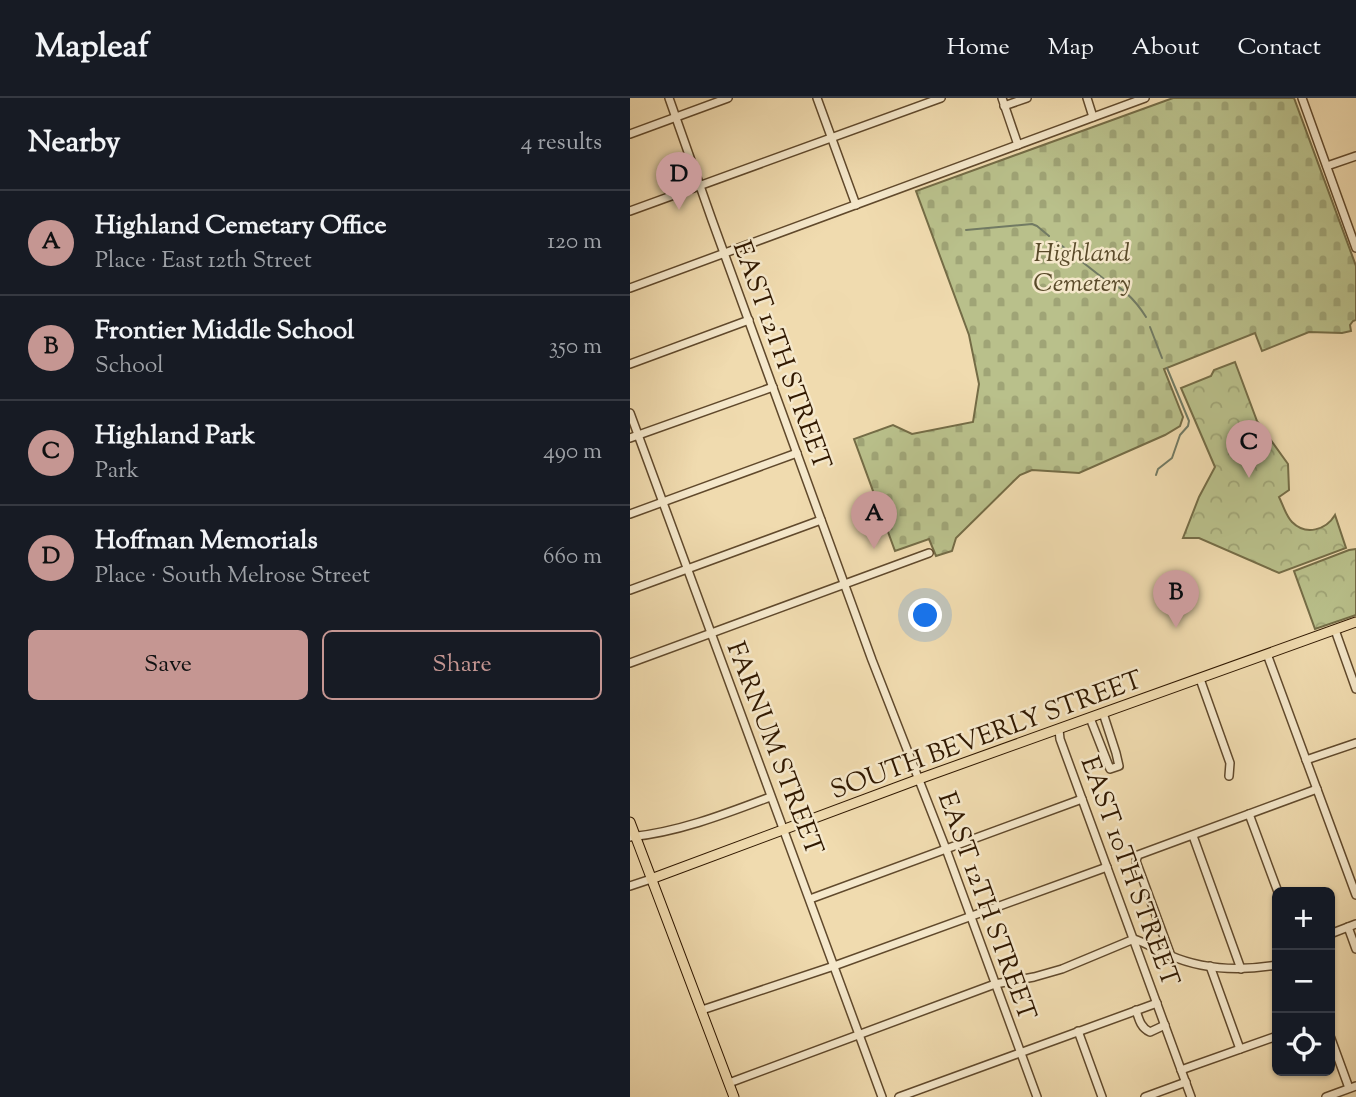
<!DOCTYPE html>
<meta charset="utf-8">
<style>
body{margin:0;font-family:"Sorts Mill Goudy",serif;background:#242831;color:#f1f3f6}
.controls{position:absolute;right:21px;bottom:21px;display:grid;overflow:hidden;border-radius:10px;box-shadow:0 2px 5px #0004}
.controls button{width:63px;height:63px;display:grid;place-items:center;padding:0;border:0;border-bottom:2px solid #363941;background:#171b24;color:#f1f3f6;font:35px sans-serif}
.you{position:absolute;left:296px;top:518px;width:24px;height:24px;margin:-18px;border:5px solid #fff;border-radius:50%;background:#1a73e8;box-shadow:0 0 0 10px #1a73e833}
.badge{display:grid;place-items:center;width:46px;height:46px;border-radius:50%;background:#c59692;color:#111;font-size:23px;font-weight:700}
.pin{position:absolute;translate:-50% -58px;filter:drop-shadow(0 2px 4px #0008)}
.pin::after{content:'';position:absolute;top:37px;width:24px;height:21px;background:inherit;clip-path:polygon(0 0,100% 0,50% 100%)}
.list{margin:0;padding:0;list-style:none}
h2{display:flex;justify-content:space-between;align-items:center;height:91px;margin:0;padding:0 28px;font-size:30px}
h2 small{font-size:23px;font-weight:400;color:#9ea1a6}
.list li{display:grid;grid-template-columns:46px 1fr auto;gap:21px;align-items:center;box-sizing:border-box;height:105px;padding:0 28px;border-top:2px solid #363941}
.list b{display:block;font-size:26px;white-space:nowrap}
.list p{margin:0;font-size:23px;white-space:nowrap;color:#9ea1a6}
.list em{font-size:23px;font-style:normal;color:#9ea1a6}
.actions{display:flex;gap:14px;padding:21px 28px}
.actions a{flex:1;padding:16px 0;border:2px solid #c59692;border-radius:10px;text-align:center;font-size:24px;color:#c59692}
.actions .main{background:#c59692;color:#111}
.icon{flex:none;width:38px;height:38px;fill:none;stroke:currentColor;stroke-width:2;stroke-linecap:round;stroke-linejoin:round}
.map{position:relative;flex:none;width:726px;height:999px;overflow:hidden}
header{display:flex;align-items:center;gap:42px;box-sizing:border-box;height:98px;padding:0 35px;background:#171b24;border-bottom:2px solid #363941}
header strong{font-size:33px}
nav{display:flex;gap:38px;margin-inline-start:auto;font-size:24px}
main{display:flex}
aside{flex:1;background:#171b24}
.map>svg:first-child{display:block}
</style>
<header>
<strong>Mapleaf</strong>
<nav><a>Home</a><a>Map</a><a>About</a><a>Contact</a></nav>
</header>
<main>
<aside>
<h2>Nearby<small>4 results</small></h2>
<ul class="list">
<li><span class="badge">A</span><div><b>Highland Cemetary Office</b><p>Place · East 12th Street</p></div><em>120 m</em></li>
<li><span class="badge">B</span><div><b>Frontier Middle School</b><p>School</p></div><em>350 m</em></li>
<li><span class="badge">C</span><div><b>Highland Park</b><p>Park</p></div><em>490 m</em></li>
<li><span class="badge">D</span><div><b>Hoffman Memorials</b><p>Place · South Melrose Street</p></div><em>660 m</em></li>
</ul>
<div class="actions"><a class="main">Save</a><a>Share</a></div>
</aside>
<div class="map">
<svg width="726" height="999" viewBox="0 0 726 999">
<defs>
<pattern id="forest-crowns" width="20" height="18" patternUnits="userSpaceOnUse" patternTransform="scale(1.75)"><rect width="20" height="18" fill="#b9c08b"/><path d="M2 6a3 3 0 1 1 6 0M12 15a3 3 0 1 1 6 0" fill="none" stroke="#9fa476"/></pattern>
<pattern id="cemetery-stones" width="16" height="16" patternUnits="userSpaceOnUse" patternTransform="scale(1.75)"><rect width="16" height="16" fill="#b9c08b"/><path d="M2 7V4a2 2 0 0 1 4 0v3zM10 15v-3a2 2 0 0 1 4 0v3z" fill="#9fa476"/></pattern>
</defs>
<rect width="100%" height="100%" fill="#f0dbaf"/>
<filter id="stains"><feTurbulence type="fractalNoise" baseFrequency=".00286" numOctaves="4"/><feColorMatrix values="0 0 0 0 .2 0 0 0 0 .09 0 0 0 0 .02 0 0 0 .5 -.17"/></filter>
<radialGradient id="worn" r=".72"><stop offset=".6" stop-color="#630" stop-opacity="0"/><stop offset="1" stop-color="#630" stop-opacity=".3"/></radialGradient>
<!-- forest -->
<g fill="url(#forest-crowns)" stroke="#746c46" stroke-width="2">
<path d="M605,264L627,323L658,366L659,392L649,399C653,407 656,418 662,424C676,438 696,432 705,417L716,450L649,475L569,440H553L569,399L585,369L551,290L581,278L584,272Z"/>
<path d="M726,451V517L685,531L664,473L719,452Z"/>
</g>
<!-- cemetery -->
<path fill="url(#cemetery-stones)" stroke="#746c46" stroke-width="2" d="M543,0H664L726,168V222L723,223L720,227L721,233L712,235L679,234L632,253L625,235L534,271L553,319L550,328L535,337L449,375L402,372L390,377L326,440L322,453L306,458L299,441L265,453L224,341L263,327L282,336L343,324L349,286L339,237L286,93Z"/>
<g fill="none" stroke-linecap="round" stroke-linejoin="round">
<!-- stream -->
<g stroke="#717a63" stroke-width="2">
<path d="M336,132L402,126L407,128L419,138"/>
<path d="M427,144L474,181C491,188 506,203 516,219"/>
<path d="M520,229L532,260"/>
<path d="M526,377L528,371L542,360L550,337L558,328L559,323L537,270"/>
</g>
<defs>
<g id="minor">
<path d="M39,0L82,122L242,562L316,751L407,999"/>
<path d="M187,0L226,107"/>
<path d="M372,0L388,47"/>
<path d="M457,0L463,19"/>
<path d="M672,0L726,150"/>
<path d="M374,8L397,0"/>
<path d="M0,36L98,0"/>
<path d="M697,68L726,58"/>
<path d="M0,113L311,0"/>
<path d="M0,190L515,0"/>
<path d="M0,266L119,222"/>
<path d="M0,315L252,999"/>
<path d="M0,340L143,289"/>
<path d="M0,416L167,355"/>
<path d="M0,492L191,422"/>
<path d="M705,532L726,591"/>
<path d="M637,556L726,797"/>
<path d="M0,565L299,455"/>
<path d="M570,581L600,665L599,678"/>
<path d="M460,620L480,671L489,668L486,655L473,615"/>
<path d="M429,632L430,641L561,999"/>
<path d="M676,662L726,645"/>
<path d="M619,716L648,794"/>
<path d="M563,738L611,871"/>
<path d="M0,739C49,734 95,716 140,699"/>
<path d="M0,788L21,781"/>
<path d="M180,801L452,701"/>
<path d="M718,829L726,851"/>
<path d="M700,836L726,826"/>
<path d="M541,858L506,763L508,757L687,691"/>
<path d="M580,868L610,951"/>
<path d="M72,912L204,868L477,769"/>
<path d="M506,912C509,922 511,930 520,934L535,927"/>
<path d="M448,933L472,999"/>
<path d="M700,938L719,990"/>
<path d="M551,972L647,938"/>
<path d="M99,985L365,886L404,879L432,871L504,841C516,845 527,852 539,857C573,872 611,873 647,867"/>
<path d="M269,999L527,905"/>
<path d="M515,999L556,984"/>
<path d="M696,999L726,988"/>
</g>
<g id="major">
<path d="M0,724L104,999"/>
<path d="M21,781L289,681L726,524"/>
</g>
</defs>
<!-- minor casing -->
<use href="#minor" stroke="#60492c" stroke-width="10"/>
<!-- major casing -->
<use href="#major" stroke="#301800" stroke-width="11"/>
<!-- minor -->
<use href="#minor" stroke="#f5e8cb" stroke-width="7"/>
<!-- major -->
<use href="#major" stroke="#f0dbaf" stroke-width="9"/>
</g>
<g text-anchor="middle" stroke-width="5" stroke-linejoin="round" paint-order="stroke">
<!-- park labels -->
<g font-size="26" font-style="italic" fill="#594a2a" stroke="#f5e8cb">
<text x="452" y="163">Highland<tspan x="452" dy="30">Cemetery</tspan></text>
</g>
<!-- street labels -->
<g font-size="26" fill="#301800" stroke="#f5e8cb">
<text transform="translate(153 257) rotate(70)" y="9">EAST 12TH STREET</text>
<text transform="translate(356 636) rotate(-20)" y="9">SOUTH BEVERLY STREET</text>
<text transform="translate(146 650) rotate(69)" y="9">FARNUM STREET</text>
<text transform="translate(501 773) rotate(70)" y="9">EAST 10TH STREET</text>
<text transform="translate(358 808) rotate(70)" y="9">EAST 12TH STREET</text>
</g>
</g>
<rect width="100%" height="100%" filter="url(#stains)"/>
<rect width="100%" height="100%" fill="url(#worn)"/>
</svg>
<div class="controls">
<button>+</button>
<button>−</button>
<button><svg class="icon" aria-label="locate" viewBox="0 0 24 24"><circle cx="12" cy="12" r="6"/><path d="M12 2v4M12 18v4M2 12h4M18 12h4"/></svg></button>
</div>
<div class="you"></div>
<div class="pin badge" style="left:244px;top:451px">A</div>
<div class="pin badge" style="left:546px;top:530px">B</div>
<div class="pin badge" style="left:619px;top:380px">C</div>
<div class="pin badge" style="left:49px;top:112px">D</div>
</div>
</main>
